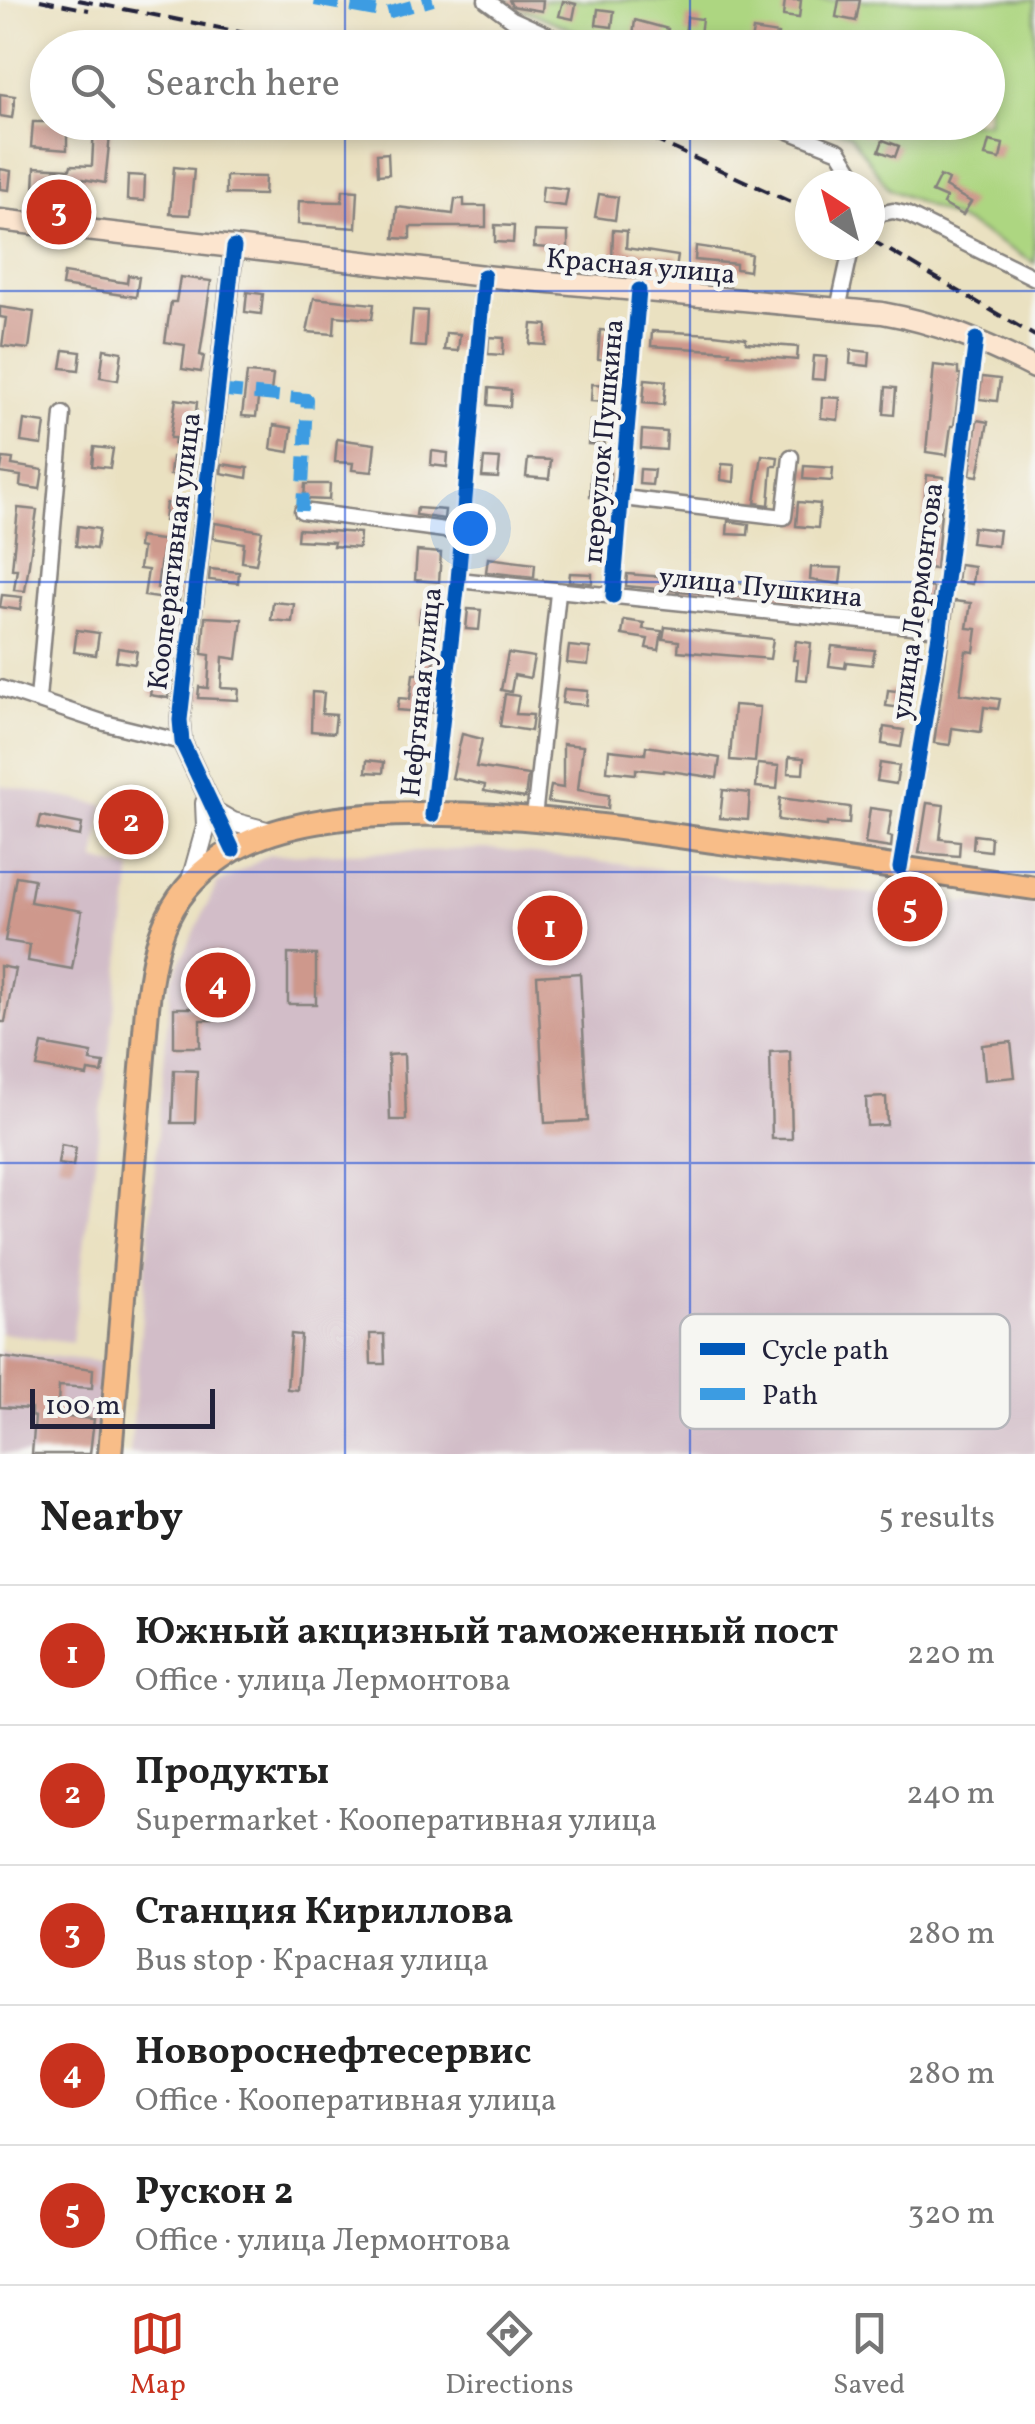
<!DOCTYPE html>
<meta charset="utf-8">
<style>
body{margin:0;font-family:Vollkorn,serif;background:#f2f2f2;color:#222}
.compass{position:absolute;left:795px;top:170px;width:90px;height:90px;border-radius:50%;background:#fff;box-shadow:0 5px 15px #0003;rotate:324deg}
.scale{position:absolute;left:30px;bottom:25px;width:185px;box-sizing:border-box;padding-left:10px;border:5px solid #22223b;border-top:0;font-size:28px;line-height:35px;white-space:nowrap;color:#22223b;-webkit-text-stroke:8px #f6f6f2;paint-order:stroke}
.you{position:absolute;left:470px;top:528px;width:35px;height:35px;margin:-25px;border:8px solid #fff;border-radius:50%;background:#1a73e8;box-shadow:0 0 0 15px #1a73e833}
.badge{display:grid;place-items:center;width:65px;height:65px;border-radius:50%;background:#c8321e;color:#fff;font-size:32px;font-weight:700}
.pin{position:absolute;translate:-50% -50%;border:5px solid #fff;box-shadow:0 2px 10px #0006}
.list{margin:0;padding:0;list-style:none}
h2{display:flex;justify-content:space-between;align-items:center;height:130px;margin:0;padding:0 40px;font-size:42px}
h2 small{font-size:32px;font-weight:400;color:#767676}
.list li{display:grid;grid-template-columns:65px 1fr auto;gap:30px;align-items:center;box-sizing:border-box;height:140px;padding:0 40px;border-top:2px solid #e0e0e0}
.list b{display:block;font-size:38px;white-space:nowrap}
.list p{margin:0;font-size:32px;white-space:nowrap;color:#767676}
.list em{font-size:32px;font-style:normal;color:#767676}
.icon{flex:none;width:55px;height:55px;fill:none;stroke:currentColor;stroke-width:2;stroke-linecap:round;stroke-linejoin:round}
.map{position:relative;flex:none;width:1035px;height:1454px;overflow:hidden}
.search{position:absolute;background:#fff;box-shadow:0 5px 15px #0003;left:30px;right:30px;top:30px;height:110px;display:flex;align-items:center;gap:25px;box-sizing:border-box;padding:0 35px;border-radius:55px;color:#767676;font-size:38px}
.sheet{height:830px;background:#fff}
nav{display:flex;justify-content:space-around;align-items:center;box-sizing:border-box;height:140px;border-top:2px solid #e0e0e0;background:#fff;font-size:28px;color:#767676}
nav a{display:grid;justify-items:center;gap:5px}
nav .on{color:#c8321e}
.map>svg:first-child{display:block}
</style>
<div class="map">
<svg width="1035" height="1454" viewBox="0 0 1035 1454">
<rect width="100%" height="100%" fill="#f6f6f2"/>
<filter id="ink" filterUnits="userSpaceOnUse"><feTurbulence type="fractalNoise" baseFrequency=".01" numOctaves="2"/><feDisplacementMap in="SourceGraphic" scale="20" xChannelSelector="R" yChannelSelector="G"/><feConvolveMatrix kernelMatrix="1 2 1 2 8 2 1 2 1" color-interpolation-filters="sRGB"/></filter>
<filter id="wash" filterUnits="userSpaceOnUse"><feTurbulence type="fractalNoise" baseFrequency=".0048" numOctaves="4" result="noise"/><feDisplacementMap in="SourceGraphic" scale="40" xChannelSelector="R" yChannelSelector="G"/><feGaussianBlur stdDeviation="2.25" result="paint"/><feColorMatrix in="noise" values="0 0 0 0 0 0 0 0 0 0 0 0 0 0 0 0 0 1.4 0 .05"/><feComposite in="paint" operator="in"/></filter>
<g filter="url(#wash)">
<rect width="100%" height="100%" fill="#eae1c1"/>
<!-- industrial -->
<g fill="#d2bdc8">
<path d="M0,785L104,805L95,860L132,870L72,1342L0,1333Z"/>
<path d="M491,849L941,902L1035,903V1454H130L171,981L217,884L269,855Z"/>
<path d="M0,1351L104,1362L94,1454H0Z"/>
</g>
<!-- green -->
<path fill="#add681" stroke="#687c5e" stroke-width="2.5" d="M508,0H1035V263L967,224L889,189L850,135L812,123L988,122V48L614,47L508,3Z"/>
<g id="blocks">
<!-- building -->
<g fill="#ce988c">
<path d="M509,0H543L542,11L512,6Z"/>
<path d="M785,0H801L799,18L783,16Z"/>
<path d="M839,0H860L856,21L836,17Z"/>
<path d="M563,1L576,4L573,19L559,16Z"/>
<path d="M598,9L614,11L612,27L596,25Z"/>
<path d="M687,17L702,19L700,35L685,34Z"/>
<path d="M635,20L668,29L664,48H654L656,39L633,36Z"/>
<path d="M753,30L778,34L776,48L750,46Z"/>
<path d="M0,94L15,96L12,118L0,116Z"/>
<path d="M33,122H67V150L31,147Z"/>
<path d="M863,122H882L880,137L861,134Z"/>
<path d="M94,125L111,126L105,183L83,179L82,198L34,192L35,167L70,169L71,165L92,166Z"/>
<path d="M883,140L899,146L895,157L879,151Z"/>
<path d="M989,141L1003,144L1000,159L985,156Z"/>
<path d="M388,153L389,174L378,175L377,154Z"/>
<path d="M174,167L194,169L190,215L170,214Z"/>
<path d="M0,169L11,171L9,190L0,189Z"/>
<path d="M128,175L145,176L144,201L127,200Z"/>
<path d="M226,176L265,177L264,195L226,194Z"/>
<path d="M940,176L948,180L945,187L971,202L963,215L943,204L946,198L932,192Z"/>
<path d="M543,186L568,189L565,206L541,203Z"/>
<path d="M343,190L358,191L356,228L298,224L299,201L342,202Z"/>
<path d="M599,194L618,197L615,220L595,217Z"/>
<path d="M455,199H464V206H486V227H410V239L394,238L397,207L453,214Z"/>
<path d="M495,225L514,226L513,243L495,242Z"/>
<path d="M613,230L627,231L626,248L678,256L676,269L656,266L657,264L612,261Z"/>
<path d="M535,231L568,232V249L534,247Z"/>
<path d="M696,246L751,254L749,271L736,269V264L695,260Z"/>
<path d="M64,273L127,283L128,275L139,277L136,297L62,286Z"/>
<path d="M180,277L211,281L200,355L204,356L201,372L182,369L185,345L165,342L171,302H176Z"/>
<path d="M247,292L263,294L261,314L245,312Z"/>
<path d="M314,298L374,304L372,319L335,316L334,334L307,332Z"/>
<path d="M0,307L34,312L29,349L2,346L6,318L0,317Z"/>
<path d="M413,310L427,311L425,347L410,346Z"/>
<path d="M532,324L547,325L546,345L530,344Z"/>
<path d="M600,330L611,331L608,360L598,359Z"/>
<path d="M652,331L714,334L746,338V343L798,347L797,360L729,354L730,351L651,346Z"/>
<path d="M446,333L460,334L458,351L444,350Z"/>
<path d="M489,337L504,338L503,355L488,354Z"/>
<path d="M104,349L122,352L118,380L100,377Z"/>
<path d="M64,350L81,352L79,370L61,368Z"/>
<path d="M851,350L870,352L869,366L850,364Z"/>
<path d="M814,356L827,357L825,380L812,379Z"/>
<path d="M934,365L958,368V374H961L954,426H951L947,455L926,452Z"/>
<path d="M247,373L273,375L271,392L259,391L256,417L242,416Z"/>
<path d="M982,377L1000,379L997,401L979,399Z"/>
<path d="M645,379L666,381L664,405L643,403Z"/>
<path d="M592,384L610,385L609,402L591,401Z"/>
<path d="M886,387L896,388L894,415L884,414Z"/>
<path d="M489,388L511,390L510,407L488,405Z"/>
<path d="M822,397L840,398L838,420L821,418Z"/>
<path d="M176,399L197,402L193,446L174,445L175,438H170Z"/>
<path d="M24,420L45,423L42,445L21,442Z"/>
<path d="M977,420L988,422L978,476L970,475Z"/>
<path d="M590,421L606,422L604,445L588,444Z"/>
<path d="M274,425L292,428L289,452L271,449Z"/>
<path d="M642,430L667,432L666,450L641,448Z"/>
<path d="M337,439L375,444L372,472L352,470L353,463L335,462Z"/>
<path d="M94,447L113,449L110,468L92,466Z"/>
<path d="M432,451L448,453L447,467L431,465Z"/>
<path d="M762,455L778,457L777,466H772L769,505L755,503Z"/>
<path d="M172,457L192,460L189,477L170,475Z"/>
<path d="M3,458L13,459L12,465L43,470L40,489L20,486L21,476L0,473Z"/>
<path d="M484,458L500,459L498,478L482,477Z"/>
<path d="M528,459L551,460L549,479L526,477Z"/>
<path d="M222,464L248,468L247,478L221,473Z"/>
<path d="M722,464L735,465L734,482L721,480Z"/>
<path d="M804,466L833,468L832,481L803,479Z"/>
<path d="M640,469L654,470L652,485L639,484Z"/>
<path d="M591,472L610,473L609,498L590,497Z"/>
<path d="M927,475L944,477L936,569L919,567Z"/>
<path d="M305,484H330L329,500L304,499Z"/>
<path d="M798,502L820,504L818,528L796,526Z"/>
<path d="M166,503L187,506L185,524L164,521Z"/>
<path d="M18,508L37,510L25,591L14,590L17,569H12Z"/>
<path d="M417,508L445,510L444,519L416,515Z"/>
<path d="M728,521L749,524L748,535L727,534Z"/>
<path d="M215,523L262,531L256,564L242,562L244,543L213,538Z"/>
<path d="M78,526L99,529L96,549L76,546Z"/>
<path d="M973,527L999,530L997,546L971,543Z"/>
<path d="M298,529L360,533L359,548L333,546L334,542L297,540Z"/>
<path d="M139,537L183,543L182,553L162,551L157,588L180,591L179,601L144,596L148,570L139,569L142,548L138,547Z"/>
<path d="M417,551L441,553L439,582L415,580Z"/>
<path d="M488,558L535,564L534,577L486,572Z"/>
<path d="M959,564L974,566L972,584L957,582Z"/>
<path d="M811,567L842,568L840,584L810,580Z"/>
<path d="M210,569L239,572L238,583L209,580Z"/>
<path d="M570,573L592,574V583L569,581Z"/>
<path d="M627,574L812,589L811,603L626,586Z"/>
<path d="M918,586L934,588L933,600L916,598Z"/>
<path d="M841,592L863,594L860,610L839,608Z"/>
<path d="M2,595L22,597L20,610L0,607Z"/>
<path d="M954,601L971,603L967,628L977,629L974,652L966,651L960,694L1000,699L998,709L984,707L981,732L952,728L950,745L934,743Z"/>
<path d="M273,602L294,604L292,622L271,620Z"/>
<path d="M421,608L438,611L436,625L419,623Z"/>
<path d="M468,609L481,610L479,630L466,629Z"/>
<path d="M205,617L242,619L237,659L223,657L221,688L239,689L238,700L198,698L199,687L208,688L210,655L202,654Z"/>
<path d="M624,620L644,623L643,629L662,631L659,650L646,648L648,639L622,635Z"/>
<path d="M665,627L773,639L770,659L678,651L679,641L663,639Z"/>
<path d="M77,630L99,633L96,655L74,652Z"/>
<path d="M796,641L811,643L807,680L796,679L798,660H793Z"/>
<path d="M569,646L590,648L588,665L567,663Z"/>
<path d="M832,646L875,650L872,665L846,662L845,668L829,666Z"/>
<path d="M118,648L137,651L135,664L116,661Z"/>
<path d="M420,649L436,650L427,701L434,702L433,713L397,710L399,698L410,699L413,674H419Z"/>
<path d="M508,653L534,657L530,678L514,675L511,692L501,690Z"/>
<path d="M153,679L171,682L168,698L150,695Z"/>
<path d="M564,689L588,691L586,705L562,703Z"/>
<path d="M888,690L905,692L903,708L886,706Z"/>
<path d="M312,692L324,693L322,714L336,715L334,733L311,731Z"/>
<path d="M505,694L519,696L516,714L533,715L531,731L500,726Z"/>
<path d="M734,705L760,707L755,762L730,760Z"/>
<path d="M884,727L904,730L901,747L882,744Z"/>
<path d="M462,734L482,739L476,767L528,775L525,798L484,791L485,785L452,778Z"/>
<path d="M563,744L583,746L578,790L609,795L608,809L548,802L551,786L563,788Z"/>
<path d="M646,746L720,758L717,778L664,770L663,772L636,769V774L607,771L609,750L645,754Z"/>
<path d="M789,757L804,758L803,774L788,773Z"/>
<path d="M367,760L384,762L383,773L366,772Z"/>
<path d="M880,763L899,766L896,784L877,781Z"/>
<path d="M758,764L779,766L777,789L756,787Z"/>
<path d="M723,790L750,793L748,820L720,818Z"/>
<path d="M780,798L850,807L849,824L827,823V826L778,820Z"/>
<path d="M927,803L944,805L940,839L960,841L959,856L919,853Z"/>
<path d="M116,804L151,810L147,844L138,849L122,847L121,835L111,834Z"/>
<path d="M870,808L892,811L888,836L892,837L891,848L865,844Z"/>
<path d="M41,816L82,824L80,836L38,828Z"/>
<path d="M974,835L991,837L990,851L973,849Z"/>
<path d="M16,876L34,879L30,902L82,911L72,969L28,961L30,945L5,941Z"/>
<path d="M536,922L565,923L564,934L536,933Z"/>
<path d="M207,952H220V963H229V1020H200V1047H174V1008H207Z"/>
<path d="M288,954L316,955V1004H288Z"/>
<path d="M0,966L15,969L5,1022H0Z"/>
<path d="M580,973L588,1121L545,1123L537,976Z"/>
<path d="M1011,1042L1015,1077L985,1080L982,1045Z"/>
<path d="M42,1044L92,1053L90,1061L104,1063L102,1073L88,1071L87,1076L37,1067Z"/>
<path d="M790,1051L792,1139H772L770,1052Z"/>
<path d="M404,1054L406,1120H390L388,1055Z"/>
<path d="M174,1070L197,1071L195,1123H172Z"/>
<path d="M886,1097L887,1125L867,1126L866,1098Z"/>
<path d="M61,1145L76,1148L73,1166L58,1164Z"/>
<path d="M291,1334L301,1335L297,1390L287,1389Z"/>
<path d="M370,1334H384L385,1364H371Z"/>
<path d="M0,1357L93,1369L92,1388L59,1386L58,1404L70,1405L69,1417L94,1419L90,1454H32L35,1417L31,1416V1409L0,1407Z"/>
</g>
</g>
</g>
<g filter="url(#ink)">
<use href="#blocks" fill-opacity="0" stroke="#86827e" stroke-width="2.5"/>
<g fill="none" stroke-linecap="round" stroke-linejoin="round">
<defs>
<g id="minor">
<path d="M486,0L512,19L576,48"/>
<path d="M766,122L839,151L860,185"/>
<path d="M870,207L873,215L893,211L906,214L1035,278"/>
<path d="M838,309L852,245"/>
<path d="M623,498L784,517L791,457"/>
<path d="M302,511L460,532"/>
<path d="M458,580L940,629"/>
<path d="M613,596L639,290"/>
<path d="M0,688L105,723L182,742"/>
<path d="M38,699L63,414"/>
<path d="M432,815L458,580L484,276"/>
<path d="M534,818L558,593"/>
<path d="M900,868L940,629L976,339"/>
</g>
<g id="tertiary">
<path d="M214,811L233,822L274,833"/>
<path d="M233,850L182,742L180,720L234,247"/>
<path d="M190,884L206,827L205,803"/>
</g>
<path id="secondary" d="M0,220L484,276L882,313C939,323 983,342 1035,368"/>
<path id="primary" d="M110,1454L147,1008C155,937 167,889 233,850C343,785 596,824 720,842C825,856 930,873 1035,888"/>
</defs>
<!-- minor casing -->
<use href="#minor" stroke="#86827e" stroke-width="19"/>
<!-- tertiary casing -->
<use href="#tertiary" stroke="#86827e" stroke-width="22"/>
<!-- secondary casing -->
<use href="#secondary" stroke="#86827e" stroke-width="25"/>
<!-- primary casing -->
<use href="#primary" stroke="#86827e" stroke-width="28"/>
<!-- minor -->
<use href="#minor" stroke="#fff" stroke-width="14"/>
<!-- tertiary -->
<use href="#tertiary" stroke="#fff" stroke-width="18"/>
<!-- secondary -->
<use href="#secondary" stroke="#fce5cf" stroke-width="20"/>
<!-- primary -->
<use href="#primary" stroke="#f8bd88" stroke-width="22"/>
<!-- rail -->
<g stroke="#22223b" stroke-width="4" stroke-dasharray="15 8" stroke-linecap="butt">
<path d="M40,0L89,10"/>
<path d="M78,0L321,48"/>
<path d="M608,122L646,136L810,211"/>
<path d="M870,239L1035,336"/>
</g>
<!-- quiet -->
<g stroke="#3c9ce2" stroke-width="12" stroke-dasharray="25 12" stroke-linecap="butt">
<path d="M315,0L387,13L433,0"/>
<path d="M217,390L307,399L302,511"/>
</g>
<defs>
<g id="cycleway">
<path d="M613,596L639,290"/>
<path d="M432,815L458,580L484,276"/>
<path d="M233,850L182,742L180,720L234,247"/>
<path d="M900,868L940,629L976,339"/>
</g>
</defs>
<!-- cycleway casing -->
<use href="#cycleway" stroke="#f6f6f2" stroke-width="21"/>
<!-- cycleway -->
<use href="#cycleway" stroke="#0057b8" stroke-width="15"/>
</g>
</g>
<!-- grid -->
<path fill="none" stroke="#1d4ed8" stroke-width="2.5" stroke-opacity="0.55" d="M345,0V48M690,0V48M345,122V1454M690,122V1454M0,291H1035M0,582H1035M0,872H1035M0,1163H1035"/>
<g text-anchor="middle" stroke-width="9" stroke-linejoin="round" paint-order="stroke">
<!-- street labels -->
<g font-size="28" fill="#22223b" stroke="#f6f6f2">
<text transform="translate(641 265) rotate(5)" y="10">Красная улица</text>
<text transform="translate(602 441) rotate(-85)" y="10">переулок Пушкина</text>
<text transform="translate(173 551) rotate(-83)" y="10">Кооперативная улица</text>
<text transform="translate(761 586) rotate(6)" y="10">улица Пушкина</text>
<text transform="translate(916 601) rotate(-82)" y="10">улица Лермонтова</text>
<text transform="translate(420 692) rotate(-84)" y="10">Нефтяная улица</text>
</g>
</g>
<!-- legend -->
<rect x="680" y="1314" width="330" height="115" rx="15" fill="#f6f6f2" stroke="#b6b6bb" stroke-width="2.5"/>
<rect x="700" y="1343" width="45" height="12" fill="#0057b8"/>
<rect x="700" y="1388" width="45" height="12" fill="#3c9ce2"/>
<g font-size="28" fill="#22223b">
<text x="762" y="1359">Cycle path</text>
<text x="762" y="1404">Path</text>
</g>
</svg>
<svg class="compass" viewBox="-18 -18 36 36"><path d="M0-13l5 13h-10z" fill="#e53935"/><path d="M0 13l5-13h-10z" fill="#767676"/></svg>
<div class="scale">100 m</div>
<div class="you"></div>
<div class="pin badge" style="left:550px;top:928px">1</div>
<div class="pin badge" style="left:131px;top:822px">2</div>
<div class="pin badge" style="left:59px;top:212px">3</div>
<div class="pin badge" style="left:218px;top:985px">4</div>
<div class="pin badge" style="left:910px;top:909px">5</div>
<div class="search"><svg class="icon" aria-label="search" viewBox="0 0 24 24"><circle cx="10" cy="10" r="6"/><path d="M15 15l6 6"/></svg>Search here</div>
</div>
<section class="sheet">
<h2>Nearby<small>5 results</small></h2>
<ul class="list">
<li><span class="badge">1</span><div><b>Южный акцизный таможенный пост</b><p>Office · улица Лермонтова</p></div><em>220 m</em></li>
<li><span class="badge">2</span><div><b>Продукты</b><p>Supermarket · Кооперативная улица</p></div><em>240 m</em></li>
<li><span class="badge">3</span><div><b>Станция Кириллова</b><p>Bus stop · Красная улица</p></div><em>280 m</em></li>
<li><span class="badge">4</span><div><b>Новороснефтесервис</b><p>Office · Кооперативная улица</p></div><em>280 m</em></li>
<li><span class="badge">5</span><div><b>Рускон 2</b><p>Office · улица Лермонтова</p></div><em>320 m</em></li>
</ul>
</section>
<nav>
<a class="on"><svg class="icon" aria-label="map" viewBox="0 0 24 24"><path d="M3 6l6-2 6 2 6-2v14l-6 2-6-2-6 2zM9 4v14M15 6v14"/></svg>Map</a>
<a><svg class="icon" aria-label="directions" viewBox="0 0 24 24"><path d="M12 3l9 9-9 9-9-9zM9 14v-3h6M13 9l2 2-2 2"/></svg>Directions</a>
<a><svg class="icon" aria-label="saved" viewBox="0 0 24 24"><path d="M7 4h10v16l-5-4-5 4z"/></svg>Saved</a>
</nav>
